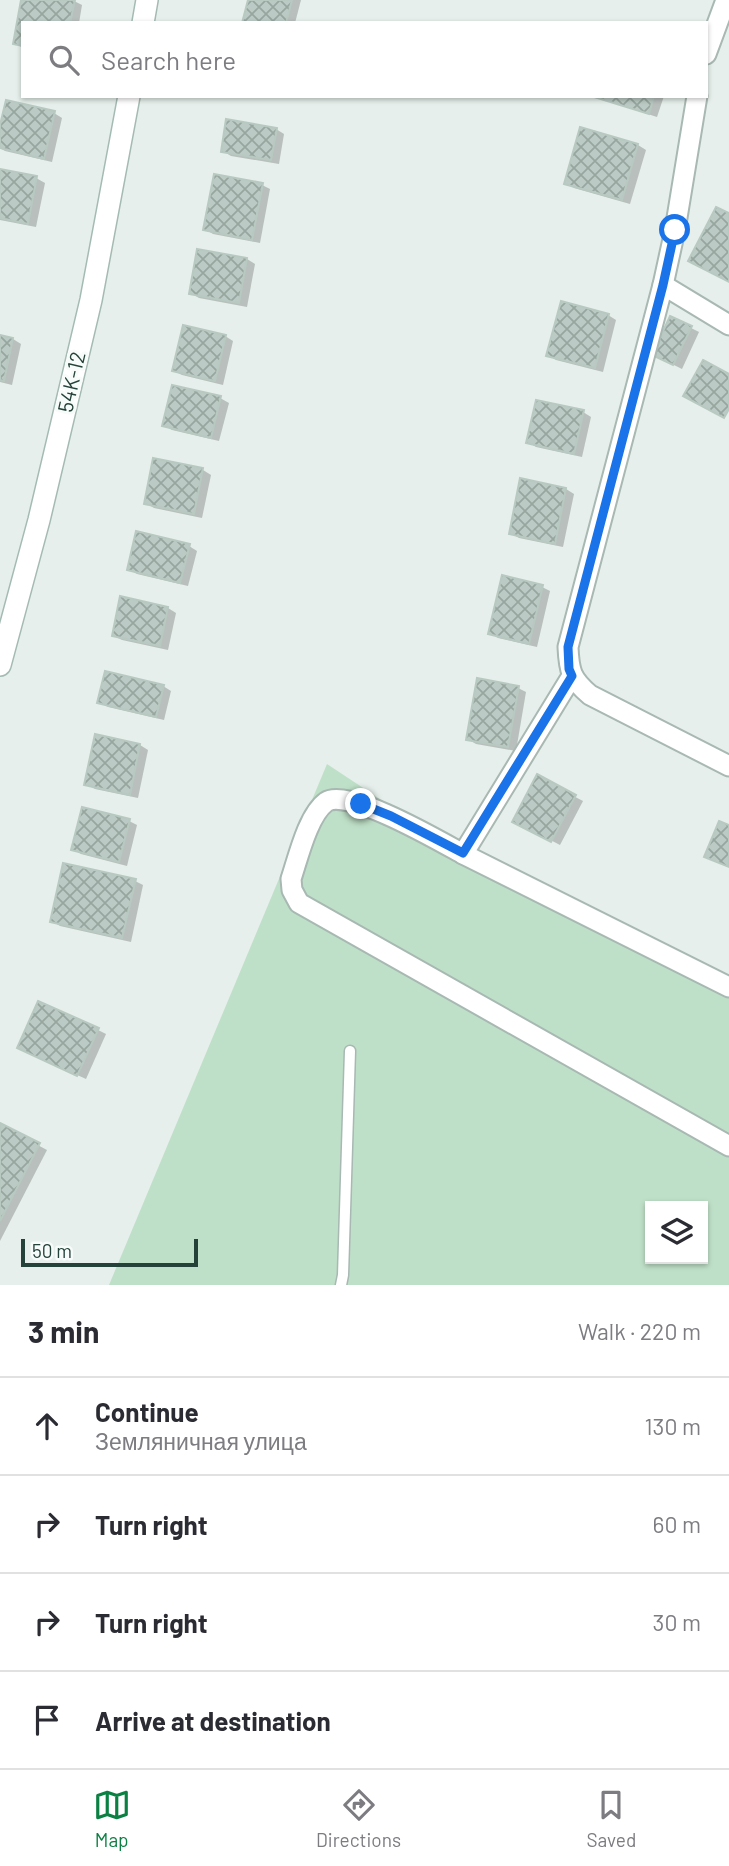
<!DOCTYPE html>
<meta charset="utf-8">
<style>
body{margin:0;font-family:Barlow,sans-serif;background:#f2f2f3;color:#2b2b33}
.controls{position:absolute;right:21px;bottom:21px;display:grid;overflow:hidden;border-radius:0px;box-shadow:0 2px 5px #0004}
.controls button{width:63px;height:63px;display:grid;place-items:center;padding:0;border:0;border-bottom:2px solid #e1e1e2;background:#fff;color:#2b2b33;font:35px sans-serif}
.scale{position:absolute;left:21px;bottom:18px;width:177px;box-sizing:border-box;padding-left:7px;border:4px solid #24423a;border-top:0;font-size:19px;line-height:24px;white-space:nowrap;color:#24423a;-webkit-text-stroke:5px #f7fbf9;paint-order:stroke}
.stop{position:absolute;width:21px;height:21px;margin:-16px;border:5px solid #1a73e8;border-radius:50%;background:#fff}
.stop.end{background:#1a73e8;border-color:#fff;box-shadow:0 2px 7px #0008}
.list{margin:0;padding:0;list-style:none}
h2{display:flex;justify-content:space-between;align-items:center;height:91px;margin:0;padding:0 28px;font-size:30px}
h2 small{font-size:23px;font-weight:400;color:#7c7c81}
.list li{display:grid;grid-template-columns:46px 1fr auto;gap:21px;align-items:center;box-sizing:border-box;height:98px;padding:0 28px;border-top:2px solid #e1e1e2}
.list b{display:block;font-size:26px;white-space:nowrap}
.list p{margin:0;font-size:23px;white-space:nowrap;color:#7c7c81}
.list em{font-size:23px;font-style:normal;color:#7c7c81}
.icon{flex:none;width:38px;height:38px;fill:none;stroke:currentColor;stroke-width:2;stroke-linecap:round;stroke-linejoin:round}
.map{position:relative;flex:none;width:729px;height:1285px;overflow:hidden}
.search{position:absolute;background:#fff;box-shadow:0 2px 5px #0004;left:21px;right:21px;top:21px;height:77px;display:flex;align-items:center;gap:18px;box-sizing:border-box;padding:0 24px;border-radius:0px;color:#7c7c81;font-size:26px}
.sheet{height:483px;background:#fff}
nav{display:flex;justify-content:space-around;align-items:center;box-sizing:border-box;height:98px;border-top:2px solid #e1e1e2;background:#fff;font-size:19px;color:#7c7c81}
nav a{display:grid;justify-items:center;gap:4px}
nav .on{color:#0b8043}
.map>svg:first-child{display:block}
</style>
<div class="map">
<svg width="729" height="1285" viewBox="0 0 729 1285">
<defs>
<pattern id="building-cross-hatch" width="8" height="8" patternUnits="userSpaceOnUse" patternTransform="scale(1.75)"><rect width="8" height="8" fill="#bbcac4"/><path d="M0 0l8 8M0 8l8-8" fill="none" stroke="#98a6a0"/></pattern>
</defs>
<rect width="100%" height="100%" fill="#e6efeb"/>
<!-- garden -->
<path fill="#bfe0c8" fill-rule="evenodd" d="M327,764L463,854L729,987V1285H109ZM650,1206H703V1259H650Z"/>
<!-- shadow -->
<g fill="#0003">
<path d="M23,0L74,1L82,5L79,23H23V48L15,43Z"/>
<path d="M250,0H301L295,23H244Z"/>
<path d="M592,96H664L657,117Z"/>
<path d="M54,113L62,118L52,162L5,151L0,148V133Z"/>
<path d="M276,129L284,134L279,164L231,156L223,151Z"/>
<path d="M638,145L646,150L630,204L574,188L566,183Z"/>
<path d="M0,171L36,178L45,183L36,227L0,220Z"/>
<path d="M262,185L270,189L260,243L213,234L205,229Z"/>
<path d="M247,259L255,264L247,307L199,298L191,293Z"/>
<path d="M608,315L616,320L603,372L556,360L548,355Z"/>
<path d="M691,328L699,332L682,369L662,359Z"/>
<path d="M0,336L13,339L21,344L12,385L0,382Z"/>
<path d="M225,336L233,341L223,385L182,375L174,371Z"/>
<path d="M220,398L229,403L219,441L172,430L164,425Z"/>
<path d="M583,412L591,417L582,457L536,447L528,442Z"/>
<path d="M154,460L203,470L211,475L202,518L154,508L146,503Z"/>
<path d="M522,480L566,489L574,494L563,547L519,538L510,533Z"/>
<path d="M189,546L197,551L188,586L137,574L129,569Z"/>
<path d="M542,587L550,591L537,647L498,638L490,633Z"/>
<path d="M168,608L176,613L168,650L122,640L114,636Z"/>
<path d="M163,686L171,691L164,720L108,707L99,702Z"/>
<path d="M518,688L526,692L516,751L476,744L468,739Z"/>
<path d="M96,736L140,745L148,750L138,798L95,789L86,784Z"/>
<path d="M537,777L583,801L560,845L514,821Z"/>
<path d="M129,821L137,825L127,866L81,854L73,849Z"/>
<path d="M135,881L143,885L131,942L60,926L52,921Z"/>
<path d="M98,1030L106,1034L86,1079L27,1052Z"/>
<path d="M0,1125L47,1150L0,1241Z"/>
</g>
<!-- building -->
<g fill="url(#building-cross-hatch)" stroke="#b8c9c2" stroke-width="2">
<path d="M21,0H75L70,23H23V46L13,44Z"/>
<path d="M248,0H292L286,23H242Z"/>
<path d="M591,96H654L649,114Z"/>
<path d="M6,100L55,111L44,159L0,148V125Z"/>
<path d="M226,119L277,128L271,160L221,152Z"/>
<path d="M580,127L638,144L622,200L564,184Z"/>
<path d="M0,169L37,176L28,224L0,218Z"/>
<path d="M214,174L263,183L252,240L203,230Z"/>
<path d="M716,207L729,213V282L688,261Z"/>
<path d="M197,249L247,258L239,303L189,294Z"/>
<path d="M561,301L609,314L595,368L546,356Z"/>
<path d="M670,316L692,326L673,365L652,355Z"/>
<path d="M183,325L226,335L215,381L172,371Z"/>
<path d="M0,335L13,338L4,381L0,380Z"/>
<path d="M703,360L729,374V409L724,418L683,396Z"/>
<path d="M172,385L221,396L211,438L162,426Z"/>
<path d="M536,400L584,410L574,454L526,443Z"/>
<path d="M153,458L203,468L194,514L144,504Z"/>
<path d="M520,478L566,488L555,544L509,534Z"/>
<path d="M136,531L190,544L180,583L127,570Z"/>
<path d="M502,575L543,585L529,644L488,634Z"/>
<path d="M120,596L168,607L160,646L112,636Z"/>
<path d="M105,671L164,685L156,717L97,703Z"/>
<path d="M477,678L519,686L508,747L466,740Z"/>
<path d="M95,734L140,744L130,795L84,785Z"/>
<path d="M537,774L576,795L551,842L512,822Z"/>
<path d="M82,807L130,819L119,862L71,850Z"/>
<path d="M719,821L729,825V867L704,857Z"/>
<path d="M63,863L136,879L122,938L50,922Z"/>
<path d="M38,1001L99,1028L77,1076L17,1048Z"/>
<path d="M0,1123L40,1143L0,1221Z"/>
</g>
<g fill="none" stroke-linecap="round" stroke-linejoin="round">
<defs>
<path id="lane" d="M341,1285L343,1275L350,1051"/>
<g id="street">
<path d="M706,54L726,0"/>
<path d="M697,96L675,230L663,285L568,647C569,671 571,679 590,695L729,766"/>
<path d="M663,285L729,325"/>
<path d="M572,676L463,854L729,987"/>
<path d="M463,854C441,842 347,787 326,802C308,815 298,858 291,879L292,890L299,903L729,1146"/>
</g>
<g id="secondary">
<path d="M143,23L147,0"/>
<path d="M0,665L39,520L91,300L129,96"/>
</g>
</defs>
<!-- lane casing -->
<use href="#lane" stroke="#a8b8b2" stroke-width="13"/>
<!-- street casing -->
<use href="#street" stroke="#a8b8b2" stroke-width="23"/>
<!-- secondary casing -->
<use href="#secondary" stroke="#a4bbb3" stroke-width="24"/>
<!-- lane -->
<use href="#lane" stroke="#fff" stroke-width="10"/>
<!-- street -->
<use href="#street" stroke="#fff" stroke-width="19"/>
<!-- secondary -->
<use href="#secondary" stroke="#fff" stroke-width="21"/>
</g>
<g fill="none" stroke-linecap="round" stroke-linejoin="round">
<!-- route -->
<path stroke="#1a73e8" stroke-width="9" d="M361,804L391,816L463,853L572,676L569,669L568,647L663,285L675,230"/>
</g>
<g text-anchor="middle" stroke-width="6" stroke-linejoin="round" paint-order="stroke">
<!-- street labels -->
<g font-size="21" fill="#24423a" stroke="#f7fbf9">
<text transform="translate(72 382) rotate(-77)" y="7">54K-12</text>
</g>
</g>
</svg>
<div class="controls">
<button><svg class="icon" aria-label="layers" viewBox="0 0 24 24"><path d="M12 4l9 5-9 5-9-5zM3 14l9 5 9-5"/></svg></button>
</div>
<div class="scale">50 m</div>
<div class="stop" style="left:675px;top:230px"></div>
<div class="stop end" style="left:361px;top:804px"></div>
<div class="search"><svg class="icon" aria-label="search" viewBox="0 0 24 24"><circle cx="10" cy="10" r="6"/><path d="M15 15l6 6"/></svg>Search here</div>
</div>
<section class="sheet">
<h2>3 min<small>Walk · 220 m</small></h2>
<ul class="list">
<li><svg class="icon" aria-label="ahead" viewBox="0 0 24 24"><path d="M12 20V5M6 11l6-6 6 6"/></svg><div><b>Continue</b><p>Земляничная улица</p></div><em>130 m</em></li>
<li><svg class="icon" aria-label="right" viewBox="0 0 24 24"><path d="M7 20v-9h11M14 6l5 5-5 5"/></svg><div><b>Turn right</b></div><em>60 m</em></li>
<li><svg class="icon" aria-label="right" viewBox="0 0 24 24"><path d="M7 20v-9h11M14 6l5 5-5 5"/></svg><div><b>Turn right</b></div><em>30 m</em></li>
<li><svg class="icon" aria-label="arrive" viewBox="0 0 24 24"><path d="M6 21V4h12l-3 4 3 4H6"/></svg><div><b>Arrive at destination</b></div></li>
</ul>
</section>
<nav>
<a class="on"><svg class="icon" aria-label="map" viewBox="0 0 24 24"><path d="M3 6l6-2 6 2 6-2v14l-6 2-6-2-6 2zM9 4v14M15 6v14"/></svg>Map</a>
<a><svg class="icon" aria-label="directions" viewBox="0 0 24 24"><path d="M12 3l9 9-9 9-9-9zM9 14v-3h6M13 9l2 2-2 2"/></svg>Directions</a>
<a><svg class="icon" aria-label="saved" viewBox="0 0 24 24"><path d="M7 4h10v16l-5-4-5 4z"/></svg>Saved</a>
</nav>
